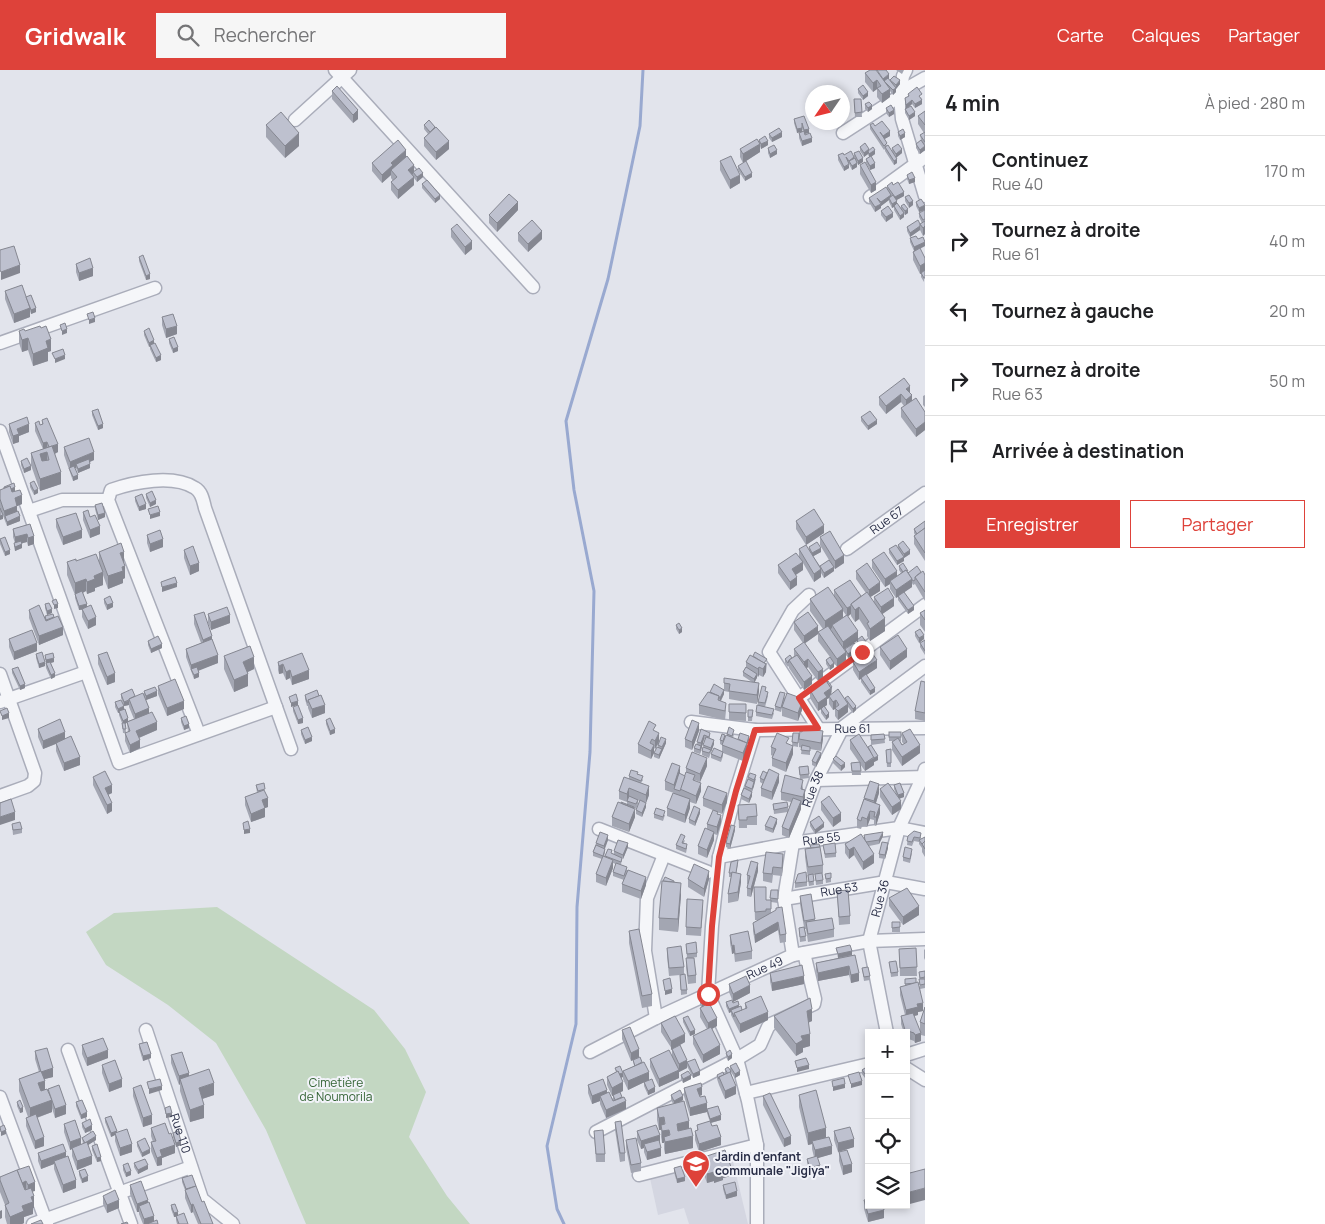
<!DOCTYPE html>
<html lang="fr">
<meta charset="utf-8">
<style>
body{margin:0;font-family:Manrope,sans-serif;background:#f6f6f6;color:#202124}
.controls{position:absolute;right:15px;bottom:15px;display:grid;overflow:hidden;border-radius:0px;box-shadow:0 2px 8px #0003}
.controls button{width:45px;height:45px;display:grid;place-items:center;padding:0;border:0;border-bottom:1px solid #e0e0e0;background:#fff;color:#202124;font:25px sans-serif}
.compass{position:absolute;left:805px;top:15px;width:45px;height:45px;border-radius:50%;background:#fff;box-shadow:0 2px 8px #0003;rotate:235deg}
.stop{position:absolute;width:15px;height:15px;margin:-11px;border:4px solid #de423a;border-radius:50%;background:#fff}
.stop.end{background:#de423a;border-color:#fff;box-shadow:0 1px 5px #0008}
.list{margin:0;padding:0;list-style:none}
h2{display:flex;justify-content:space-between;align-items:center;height:65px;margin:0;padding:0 20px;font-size:21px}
h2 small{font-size:16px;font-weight:400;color:#757577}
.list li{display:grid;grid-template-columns:32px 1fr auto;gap:15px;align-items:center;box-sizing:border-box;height:70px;padding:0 20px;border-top:1px solid #e0e0e0}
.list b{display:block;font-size:19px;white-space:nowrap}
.list p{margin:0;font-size:16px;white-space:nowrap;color:#757577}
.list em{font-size:16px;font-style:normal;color:#757577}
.actions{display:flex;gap:10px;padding:15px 20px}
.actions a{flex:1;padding:11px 0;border:1px solid #de423a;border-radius:0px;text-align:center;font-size:18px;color:#de423a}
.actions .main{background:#de423a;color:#fff}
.icon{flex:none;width:28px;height:28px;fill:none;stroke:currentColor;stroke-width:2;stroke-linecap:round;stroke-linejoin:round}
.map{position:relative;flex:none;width:925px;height:1154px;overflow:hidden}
header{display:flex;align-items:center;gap:30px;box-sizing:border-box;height:70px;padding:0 25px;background:#de423a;color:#fff}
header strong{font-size:24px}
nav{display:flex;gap:28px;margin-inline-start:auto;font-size:18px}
.search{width:350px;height:45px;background:#f6f6f6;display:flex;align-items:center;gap:12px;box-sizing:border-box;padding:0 18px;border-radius:0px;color:#757577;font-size:19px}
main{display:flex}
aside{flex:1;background:#fff}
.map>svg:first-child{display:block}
</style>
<header>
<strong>Gridwalk</strong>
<div class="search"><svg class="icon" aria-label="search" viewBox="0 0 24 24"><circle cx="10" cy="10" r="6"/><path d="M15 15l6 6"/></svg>Rechercher</div>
<nav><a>Carte</a><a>Calques</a><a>Partager</a></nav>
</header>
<main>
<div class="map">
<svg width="925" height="1154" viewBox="0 0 925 1154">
<rect width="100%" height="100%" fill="#e2e4ec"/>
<!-- built -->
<path fill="#d4d6e1" d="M731,1083L748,1154H689L684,1138L658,1145L648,1099Z"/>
<!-- green -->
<path fill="#c3d7c2" d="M217,837L374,940L405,979L426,1022L409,1067L447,1126L470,1154H306L266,1060L216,973L168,935L106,895L86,862L114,843Z"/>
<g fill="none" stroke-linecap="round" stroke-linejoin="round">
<!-- stream -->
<path stroke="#99a9d0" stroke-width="3" d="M564,1154L557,1139L547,1076L576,954L577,837L590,682L594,521L574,420L566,351L608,209L640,56L643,0"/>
<defs>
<g id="street">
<path d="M335,0L533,217"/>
<path d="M925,8L911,16L900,26L902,49L925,126"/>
<path d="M295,50L350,0"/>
<path d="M843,63L900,26L903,6L906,0"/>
<path d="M870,127L925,87"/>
<path d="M0,273L155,218"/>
<path d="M0,361L119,693L276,637"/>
<path d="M29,441L62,430H108"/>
<path id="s1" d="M847,479L925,423"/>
<path d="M809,525L793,540L769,582L818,658"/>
<path d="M0,604L35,703L34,711L28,716L0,726"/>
<path d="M799,628L925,535"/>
<path d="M0,632L86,602"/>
<path id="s2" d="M691,652L755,660L925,658"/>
<path d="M755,660L736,721L719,787L712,856L708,924L737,989L748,1031L757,1075V1154"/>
<path d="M199,664L108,430L111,420C134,412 173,404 195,418C202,422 203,430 205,438L291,679"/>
<path d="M816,710L925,707"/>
<path d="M599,759L708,802"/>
<path id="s3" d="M719,787L793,773L899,758L925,763"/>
<path id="s4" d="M784,829L886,812L925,819"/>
<path id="s5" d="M793,885L784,829L793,773L816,710L843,657L925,596"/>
<path d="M656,948L645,881L647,828L664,785"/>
<path id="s6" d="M146,960L202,1129L233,1154"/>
<path id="s7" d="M887,963L869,871L899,758L923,706L925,699"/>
<path d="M68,980L131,1154"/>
<path id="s8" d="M590,982L656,948L793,885L869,871L925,869"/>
<path d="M906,985L925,979"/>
<path d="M906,998L925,1010"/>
<path d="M746,1023L869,994"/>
<path d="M0,1027L47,1154"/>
<path d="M596,1062L737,989L760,975L768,957L771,954L814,934L815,929L804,883"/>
<path d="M639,1105L757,1075"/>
<path d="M33,1154L191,1097"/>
</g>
</defs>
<!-- street casing -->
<use href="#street" stroke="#aaadba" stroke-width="15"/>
<!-- street -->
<use href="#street" stroke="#f5f6f9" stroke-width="12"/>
</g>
<!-- wall -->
<g fill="#a3a6b2" fill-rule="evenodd">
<path d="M896,0H904L902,4Z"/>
<path d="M865,3L889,8H888L890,11L900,14L896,19V22L893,25L890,21V27L882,33L877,27V19L873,22L865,12Z"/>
<path d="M858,19L868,26L863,30L858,23Z"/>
<path d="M332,21L358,49L353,53L332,29Z"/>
<path d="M908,24L922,28L921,29L922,34L915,38L912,34L909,37L915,46L909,50L905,43V28L908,27Z"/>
<path d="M854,29H861L862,47H855Z"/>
<path d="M865,34L872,39L868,42L865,39Z"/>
<path d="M886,38L894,44L889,47L886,43Z"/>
<path d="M925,41V80L920,84L916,78V74L921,70L920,65L924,63L918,54V46Z"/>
<path d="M804,46L809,63L805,64L812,72L802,76L799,68V63L803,62L802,59L797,63L794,53V49Z"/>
<path d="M266,55L299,76L285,88L266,67Z"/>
<path d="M424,55L449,79L436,90L424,76V68L428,64L424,59Z"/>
<path d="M870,55L875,56L890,66L884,69L887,76L892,81V78L902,83L896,87L897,93L894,95L885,81V79L884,80L870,59Z"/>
<path d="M898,62L905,67L900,70L898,66Z"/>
<path d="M769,64L782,67L772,72L769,68Z"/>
<path d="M759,70L768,75L761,79L760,76V82L743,93L740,87V79L759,72Z"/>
<path d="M860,77L869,80L875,84L871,87L875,98L870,100L866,93V89L869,87L868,84L864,87L860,81Z"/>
<path d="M768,78L777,84L770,88L768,83Z"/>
<path d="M854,83L863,92L858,95L857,93V97L852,100L849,94V98L844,101L838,90V85H844L854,86Z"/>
<path d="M406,87L414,102L423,107L417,112L414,108V115L398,129L391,120V112L393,111L391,108V105L382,113L372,101V93Z"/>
<path d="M720,91L740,113L730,119L720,100Z"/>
<path d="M860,95L876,120L871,123L860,104Z"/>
<path d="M738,96L752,107L745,111L738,100Z"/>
<path d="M907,105L915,112L909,114L907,109Z"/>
<path d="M422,114L440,129L435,133L422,118Z"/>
<path d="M893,115L904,126L896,130L897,134L901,138V136L908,143L905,145L904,144V147L900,150L894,140V137L892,138L889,132V130L881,136V138L875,142L869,132V128L887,119V116Z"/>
<path d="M905,127L913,135L909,138L905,131Z"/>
<path d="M916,132L925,140L919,142L916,136Z"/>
<path d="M518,140L497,162L489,153V145Z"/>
<path d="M881,141L893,147L886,152L881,145Z"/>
<path d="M925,141V164L923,166L920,160L910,167L907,161V157L920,154L922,153L919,147V143Z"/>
<path d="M451,159L472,179L465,185L451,167Z"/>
<path d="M518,163L542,169L528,182L518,171Z"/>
<path d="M910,168L925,171V176L920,179L925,188L924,212L921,207V204H920L913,190V182L914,181L910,172Z"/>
<path d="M139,187L150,209L146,210L139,191Z"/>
<path d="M76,194L93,206L79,211L76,202Z"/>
<path d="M5,221L26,227L36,242L31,244L30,241V247L14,253L5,229Z"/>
<path d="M162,247L177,264L166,268L162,255Z"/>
<path d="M19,261H25L51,281L48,282V291L33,296L28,280L22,282L19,273Z"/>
<path d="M144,261L161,290L156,292L150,279V276L149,277L144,265Z"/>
<path d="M169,269L178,281L173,283L169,273Z"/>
<path d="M910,323L912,331L925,342V360L916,367L901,347V338L904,336L901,332L886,344L879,335V327Z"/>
<path d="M925,325V337L923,335V326Z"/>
<path d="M92,341L103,358L98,360L92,345Z"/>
<path d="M861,347L877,354L868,360L861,351Z"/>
<path d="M42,350L58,382L55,384L61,414L40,421L31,395V383L43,379L35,361V353L40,355L42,354Z"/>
<path d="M9,354L29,362L19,366V372L13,374L9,362Z"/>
<path d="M64,377L94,390L90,392V398L78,403L76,398H75L78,409L73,411L64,385Z"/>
<path d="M21,391L31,400L24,403L21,395Z"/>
<path d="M30,413L38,423L34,425L30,417Z"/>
<path d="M4,417L15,421L22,434L17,436V441L20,451L7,456L0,438V420L4,419Z"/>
<path d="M146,424L156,434L150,437L146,428Z"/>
<path d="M135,427L146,439L139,441L135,431Z"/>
<path d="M95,435L105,447L98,450L95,439Z"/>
<path d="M83,442L90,447L100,464L90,468L83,450Z"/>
<path d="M56,449L82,468L63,475L56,457Z"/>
<path d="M796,451L824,463L806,475L796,459Z"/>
<path d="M925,451V491L914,474V466L915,465L914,463V459Z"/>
<path d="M30,454L34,474L28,476L27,472L22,473V478L15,481L14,477V473H15L13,467V459Z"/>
<path d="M147,465L163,477L150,482L147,473Z"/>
<path d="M820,467L844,493L835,499L834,498V501L824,508L821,503V507L814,512L803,493V500L796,505L797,515L790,520L778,503V495L799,487V479H809V477L821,482L813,486L820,496L829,490L820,475Z"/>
<path d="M0,469L10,484L5,486L0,474Z"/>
<path d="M898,475L910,484L904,488V487V491L897,495L889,483V479L898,478Z"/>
<path d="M184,480L199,501L190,505L184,488Z"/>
<path d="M99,482L124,494L125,508L123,509V513L108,519L103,505V515L95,518V521L87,524L86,521L83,523L87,536L96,555L88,559L82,547V540H79L75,528V525L67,505V492L76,491H99Z"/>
<path d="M872,490L897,506L901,503L899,500V496L908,502H921L925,505V531L915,514L913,515L912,513V517L904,522L914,540L908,544L898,530V527L896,528L890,519V514L885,517L872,498Z"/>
<path d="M856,501L880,521L870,527L874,533V527L894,536L882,544L885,561L870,571L867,566V561L859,549L855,552L851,546V544L848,546L858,569L866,576L860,579L857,574V571L844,579L845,581V579L857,582L848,588L846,584V590L837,597L834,593V597L830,600L826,594V590L830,587L818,571V562L823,559L810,541V529L834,526V520L861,526L866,523L856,509ZM843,541L846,545L843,548Z"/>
<path d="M104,529L113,537L107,540L104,533Z"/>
<path d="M45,534L52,543L47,545L45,538Z"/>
<path d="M29,540L45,550V546L54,547L63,565L39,575L29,548Z"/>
<path d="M925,540V562L920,555V543Z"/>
<path d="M208,544L230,553L211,560L208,553Z"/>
<path d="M194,545L212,571L218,593L198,600L199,607L194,609L186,587V579L201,573L194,554Z"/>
<path d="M794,552L818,564L805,573L823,607L818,611L808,597L806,599L812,614L804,620L789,598V596L788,597L785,593V589L792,588L794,586V579L803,573L794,560Z"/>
<path d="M676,555L682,562L679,564L676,559Z"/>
<path d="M915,562L924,569L919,573L915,566Z"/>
<path d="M9,569L37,581L14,590L9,577Z"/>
<path d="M925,570V585L920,577V573Z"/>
<path d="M148,571L162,578L151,583L148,575Z"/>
<path d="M880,577L907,587L890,600L880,585Z"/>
<path d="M36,584L45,596L39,598L36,588Z"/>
<path d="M45,585L54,592L51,593L55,607L51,609L46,598Z"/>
<path d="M98,585L115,612L107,615L98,594Z"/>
<path d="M224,586L254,599L248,602V616L234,622L224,599Z"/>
<path d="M278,592L309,609L292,615L290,608L286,610L283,603L279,604L278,600Z"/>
<path d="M746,592L767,593L766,602L763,607L759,605L758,607L757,606L755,612L759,621L757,634L729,629V622L724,621V624L721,631L726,641L725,650L699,644V635L710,622L724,619V613L752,612L743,606V602L746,597Z"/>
<path d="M853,592L877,598L866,605L875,622L870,625L861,612V609L859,610L853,600Z"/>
<path d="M12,599L25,618L20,620L12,603Z"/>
<path d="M925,612V651L915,649V641Z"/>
<path d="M158,616L184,639L167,646L158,624Z"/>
<path d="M810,620L832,621L831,622V624L845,629L856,640L853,643L848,637V642L838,650L835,646V639L833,640L829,634V628L827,629V635L825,636L829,647L826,650L821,643V639L818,641L810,628Z"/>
<path d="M144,621L157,626L146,630L149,643L157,660L139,668L140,678L130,683L125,671V663H123L122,653L119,645V643H118L115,637V632L124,639L128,651L134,649L129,637V635L124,636L121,628V624L135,626H144ZM127,653L128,662H126L125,654Z"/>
<path d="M766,622L768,626L765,637L774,643L772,649L756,646V642L758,635V632Z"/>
<path d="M305,625L325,643L312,648L308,638V636H307L305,629Z"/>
<path d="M785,627L802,640L798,651L782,646V638L781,642L775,640V636Z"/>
<path d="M729,634H746V651L729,650Z"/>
<path d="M293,637L303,653L298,654L293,641Z"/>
<path d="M748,640H753L752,651H748Z"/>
<path d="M181,648L189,658L184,660L181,652Z"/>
<path d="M326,650L335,663L330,665L326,654Z"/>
<path d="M38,659L65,669L80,695L64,701L56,681V674L43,679L38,667Z"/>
<path d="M701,659L710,667V668L714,674L711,682L709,688L702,685V681L705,670L704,669L700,684L694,682V678L697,674Z"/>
<path d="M301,660L312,671L305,674L301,664Z"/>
<path d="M656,661L659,671L666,673L659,689L654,687V683L658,677V675L655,679L654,678V683L651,689L638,683V674Z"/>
<path d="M699,661L692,680L685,677V669Z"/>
<path d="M889,662H901V671H900L902,675L904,674L902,672V663L920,683L902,696L892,680V672L893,671H889Z"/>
<path d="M793,663H799L798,677L793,676V684L786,702L772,696V688L773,686L771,685V677L792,676Z"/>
<path d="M727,664H734L733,668L738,670H749L747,675V682L743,691L723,683V686L721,692L711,688V684L722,682V675L720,674V670L727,666Z"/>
<path d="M884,664L885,673L871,675V665Z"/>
<path d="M799,669H823L821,681L810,679V685L801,684L802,678L799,677Z"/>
<path d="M850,670L868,677L878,690L874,692V695L865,701L860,694L861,705H852L851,693L859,692L850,679Z"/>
<path d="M891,679V697H887L886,680Z"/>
<path d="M821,687L816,697L812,695V691Z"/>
<path d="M833,689L845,697L841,701L833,693Z"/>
<path d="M707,696L700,712L695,710L701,721L696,734L690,732V738L685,753L667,746V738L674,723L665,720V711L680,704L685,706L686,702V698Z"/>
<path d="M808,696L809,708L801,709L803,718V720L805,728L803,735H801V739L789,768L782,765V757L788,742L774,744L773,734L788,737V741L791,732L781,730V722L800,709L799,697Z"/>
<path d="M638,704L643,710L641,713L649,725L646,733H644L646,737L642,747L636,744V740L640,731L638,730V734L636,739L634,738L635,747L629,762L612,756V747L621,733L627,734V731V732L619,729V721L629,709V706Z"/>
<path d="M93,707L112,723L108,725L112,741L107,744L93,715Z"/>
<path d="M748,707L756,709L752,722V726L749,733L741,729V725L745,719V716L748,709Z"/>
<path d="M760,708L779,712L772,730L761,726V718L763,714L760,712Z"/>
<path d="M256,715L265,722L268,737L265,738V747L251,752L245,735V727L257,723Z"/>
<path d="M894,715L904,727L899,729L901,739L892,745L880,727V719L896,724L894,719Z"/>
<path d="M879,723L876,733L880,743L876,756L874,755V750L870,749L867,757L862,756L861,759L857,758V749L864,728Z"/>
<path d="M703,728L727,732L722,744L703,736Z"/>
<path d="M821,732L841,751L833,757L821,740Z"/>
<path d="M738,735L757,746V755H747V758H739Z"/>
<path d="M700,743L695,756L689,753V749Z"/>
<path d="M654,744L665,745L663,751L654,748Z"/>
<path d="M718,744L721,753L717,765L714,764V770L707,788L698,784V776L707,759V754Z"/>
<path d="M810,752L824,757L815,764L810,756Z"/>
<path d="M777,753L773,763L765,760V756Z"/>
<path d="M12,754L22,759V763L13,765Z"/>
<path d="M735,760L730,779L726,777V773Z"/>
<path d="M864,765L883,766L879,774L869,776L874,793L863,800L854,785L849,789L845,783V774L864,769Z"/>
<path d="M908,766L921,767L920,770L925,767V787L922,782V778L919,774V772L914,771L912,776L907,775Z"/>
<path d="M608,770L605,779V783L604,786L612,783L614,784V781L628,777L623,789L622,788L621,795L646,815L641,829L622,822V814L624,810L613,806V802L616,794L613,793V798L606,816L596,812V804L602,789L593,786V782L596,773Z"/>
<path d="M685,770L684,773L687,778L686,783L676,779V775Z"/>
<path d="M810,775L823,795V803L813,805L814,815L809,816L805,787V779L810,778Z"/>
<path d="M823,775L836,783V787L825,788Z"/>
<path d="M888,778L885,789L879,788V784Z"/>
<path d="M912,783L910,793L903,791V787Z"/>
<path d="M783,784L782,806L773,805L772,813L763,811V803Z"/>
<path d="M738,794L736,803L741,812L738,831L728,833V824L731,807H729V803Z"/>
<path d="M758,801L751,827L747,826V818L748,814H747V805Z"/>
<path d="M815,804L823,810V814L816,815Z"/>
<path d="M825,804L831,808V812L826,813Z"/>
<path d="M688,809H709L704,827L688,817Z"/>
<path d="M674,812L681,825L678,862L659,860V848Z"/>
<path d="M807,812V816L795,818V813Z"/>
<path d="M754,817L766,830H770L771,820H778V833L771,832V843L786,864V872L780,873L778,860L755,873L753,861V853L758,850H755Z"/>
<path d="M837,821L850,846V854L839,855Z"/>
<path d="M800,826L815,849V851L834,859V867L808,872L806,859H805L806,871L800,872L799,858L804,857L800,834Z"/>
<path d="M889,828L919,845L903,855L889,836Z"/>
<path d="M703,838L701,866L686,865V857Z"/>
<rect x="892" y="852" width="8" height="10"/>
<path d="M629,861L652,924V936L642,938L629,873Z"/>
<path d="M730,865L752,881V889L735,892L734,883L732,884L730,873Z"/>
<path d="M686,874L697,883V887L692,888L696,905V913L688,914L686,897L687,888Z"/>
<path d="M667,878L684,897V904L687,920V924L681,925L680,905L669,906L667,886Z"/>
<path d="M836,878L852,885L859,911L851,913L849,905L818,911L816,901V893L838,888Z"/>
<path d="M916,878L917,906H900L899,879Z"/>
<path d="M925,879V890L924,888V880Z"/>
<path d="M889,892L898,902V906L891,907Z"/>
<path d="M862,898L870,906V910L864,911Z"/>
<path d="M925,901V918L920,919L923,941L918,942V945L914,946L920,962V952L925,937V966L921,965V971L915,973L914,971L906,968V963H904L901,954V946L905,945L900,925V917L905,916V909L916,913L920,917L919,902Z"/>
<path d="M770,903L804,914L772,921L770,911Z"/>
<path d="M729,914L750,923L733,932L729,922Z"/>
<path d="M700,931L707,935L717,956L712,959L720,984L703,993L693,974V966L707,959L700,947V938H702L700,935Z"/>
<path d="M726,932L733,933L742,940L745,939V933L768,950L740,963L731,945V942L729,943L726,936Z"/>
<path d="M774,946L812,951L808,953L810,976L803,978V982L796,986L774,958Z"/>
<path d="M683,948L695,964L690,966L683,952Z"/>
<path d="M661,953L685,972L680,975L687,998L679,1002V1001V1008L659,1017L650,997V989L672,985V979L661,962Z"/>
<path d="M622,960L639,987L649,1010L655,1022L648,1025L644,1016V1012L628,1020L623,1009V1001L634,996L633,990L631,991L622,969Z"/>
<path d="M139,974L151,988L143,991L139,978Z"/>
<path d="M82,975L108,988L87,996L82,984Z"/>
<path d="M35,981L53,1007L44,1009L45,1020L66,1044L55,1048L52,1038V1042L37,1048L44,1076L35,1079L26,1056V1048L28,1047L19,1021V1009L39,1002L35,989Z"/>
<path d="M726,983L732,988L728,991L726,987Z"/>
<path d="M171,985L189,1006L214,1025L202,1029L204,1048L190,1052L180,1021V1014L179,1015L171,993Z"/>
<path d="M687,992L700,1005L693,1008L687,996Z"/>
<path d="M102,995L122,1017L109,1022L102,1003Z"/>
<path d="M730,996L740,1005L735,1008L731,1002L736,1024L725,1029L719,1015L717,1009V1005H724L725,1004V999H730Z"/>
<path d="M869,997L865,1008L862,1004V1000Z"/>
<path d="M615,998L623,1007L621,1008L623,1021L620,1022L626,1039L606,1048L600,1034V1031L592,1034L588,1023V1015L607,1022L613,1029V1026H612L607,1015V1007L616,1002Z"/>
<path d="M681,1005L691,1009L683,1013L681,1009Z"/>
<path d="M133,1018L152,1054L143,1057L133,1026Z"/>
<path d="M684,1018L702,1025L699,1026L707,1042L690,1046L684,1026Z"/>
<path d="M671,1025L683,1030L681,1032L689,1058L693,1078L665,1084L664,1079V1073H662L661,1067V1060H659L657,1050V1038L673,1034L671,1029Z"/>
<path d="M799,1025L826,1068L832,1084L817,1088L820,1100L810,1102L807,1093V1089L814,1087L812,1079V1074L808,1075L799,1037Z"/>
<path d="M763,1026L791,1074L784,1077L763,1035Z"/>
<path d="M17,1032L23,1042L20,1043L17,1036Z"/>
<path d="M76,1032L87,1047L81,1049L76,1036Z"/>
<path d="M707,1039L721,1050L711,1053L721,1075L699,1082L695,1070V1061H697V1055L710,1052L707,1043Z"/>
<path d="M105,1048L117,1062L132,1082L120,1086L115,1071V1065L111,1067L105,1052Z"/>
<path d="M615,1052L625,1083V1091L620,1092L615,1060Z"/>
<path d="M82,1053L92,1060L85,1063L82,1057Z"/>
<path d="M64,1054L81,1074H83L82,1068L96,1070L88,1075L92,1094L77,1100L72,1086V1079L70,1080L64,1062Z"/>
<path d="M151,1058L169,1064L175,1083L162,1088V1095L157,1096L151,1081V1072H153L151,1066Z"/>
<path d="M594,1061L605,1084V1092H596Z"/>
<path d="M637,1061L660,1073L661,1086L647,1090L644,1082V1078L641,1079L637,1070Z"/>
<path d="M834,1061L854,1077L838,1082L834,1070Z"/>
<path d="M173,1063L181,1075L176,1077L173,1067Z"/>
<path d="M626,1070L641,1093V1101L631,1103L626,1078Z"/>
<path d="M137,1072L150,1083L142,1087L137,1076Z"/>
<path d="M92,1076L101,1091L97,1092L92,1080Z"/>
<path d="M839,1082L852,1102L843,1105L839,1091Z"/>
<path d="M38,1083L66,1086L76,1118L63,1123L54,1099V1094L41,1099L38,1091Z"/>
<path d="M704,1087L731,1106L723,1108V1110L714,1113V1111L707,1113L703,1102Z"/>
<path d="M134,1093L148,1099L138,1104L134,1097Z"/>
<path d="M123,1095L131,1105L126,1107L123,1100Z"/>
<path d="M674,1098L685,1111L677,1113L674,1102Z"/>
<path d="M17,1100L35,1121H33L34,1138H33V1144L24,1147V1153L22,1154H7L5,1147V1135L0,1122V1107Z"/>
<path d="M79,1101L88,1111L82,1113L79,1105Z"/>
<path d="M182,1108L202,1132L213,1154H198L193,1142L191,1143L185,1128V1120L182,1112Z"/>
<path d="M130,1115L148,1132L154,1151L158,1154H143L139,1144V1142H137L130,1124Z"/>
<path d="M723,1115L737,1126L726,1129L723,1119Z"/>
<path d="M103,1126L119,1138L107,1143L103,1134Z"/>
<path d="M864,1130L884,1148L868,1152L864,1139Z"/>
<path d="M171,1135L178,1145L188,1154H177L176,1150V1147H174L171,1139Z"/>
</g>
<!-- shaded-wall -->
<g fill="#858791">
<path d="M889,4V8L883,13V9Z"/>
<path d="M877,10V19L873,22V13Z"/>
<path d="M900,10V14L896,19V15Z"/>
<path d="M896,18V22L893,25V20Z"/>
<path d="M890,19V27L882,33V24Z"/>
<path d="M868,22V26L863,30V26Z"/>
<path d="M912,30V34L906,39V35Z"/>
<path d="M922,30V34L915,38V34Z"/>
<path d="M872,35V39L868,42V38Z"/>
<path d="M358,40V49L353,53V45Z"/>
<path d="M894,40V44L889,47V43Z"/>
<path d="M915,42V46L909,50V46Z"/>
<path d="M802,58V62L797,63V59Z"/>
<path d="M809,59V63L804,64V60Z"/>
<path d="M890,61V66L883,70V66Z"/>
<path d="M782,62V67L772,72V68Z"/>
<path d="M299,63V76L285,88V76Z"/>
<path d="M905,63V67L900,70V66Z"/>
<path d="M812,68V72L802,76V71Z"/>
<path d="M449,71V79L436,90V82Z"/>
<path d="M768,71V75L761,79V74Z"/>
<path d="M760,74V82L743,93V84Z"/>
<path d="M925,76V80L920,84V80Z"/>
<path d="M869,79V83L868,81V84L864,87V83Z"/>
<path d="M902,79V83L896,88V84Z"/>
<path d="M406,80V88L391,101V100V105L382,113V105L391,93Z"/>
<path d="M777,80V84L770,88V84Z"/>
<path d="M875,80V84L869,88V84Z"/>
<path d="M854,87V91H849V98L844,101V97L849,95V91Z"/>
<path d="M863,88V92L858,95V91Z"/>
<path d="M897,89V93L894,95V91Z"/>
<path d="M857,93V97L852,100V96Z"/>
<path d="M875,93V98L870,100V96Z"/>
<path d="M414,95V103L413,102V104L408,108V100Z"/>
<path d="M423,103V107L417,112V107Z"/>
<path d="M752,103V107L745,111V107Z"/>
<path d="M740,105V113L730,119V110Z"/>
<path d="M414,107V115L398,129V120Z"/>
<path d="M915,108V112L909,114V110Z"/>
<path d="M876,112V120L871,123V115Z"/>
<path d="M904,122V126L895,131V127Z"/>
<path d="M440,125V129L435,133V129Z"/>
<path d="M891,125V129L889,128V130L881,136V132Z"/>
<path d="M897,131V135L892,138V134Z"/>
<path d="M913,131V135L909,138V133Z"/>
<path d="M518,132V140L497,162V153Z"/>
<path d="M881,134V138L875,142V137Z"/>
<path d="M925,135V140L919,142V138Z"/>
<path d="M908,139V143L905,145V141Z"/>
<path d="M893,143V147L886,152V147Z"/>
<path d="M904,143V147L900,150V146Z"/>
<path d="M920,156V160L910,167V163Z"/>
<path d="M925,156V164L923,166V158Z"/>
<path d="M542,161V169L528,182V174Z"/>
<path d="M472,171V179L465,185V177Z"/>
<path d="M925,172V176L914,181V177Z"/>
<path d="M925,193V202L920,204V196Z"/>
<path d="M20,195V203L1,210V202Z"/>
<path d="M93,198V206L79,211V203Z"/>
<path d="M150,204V209L146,210V206Z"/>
<path d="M30,238V247L14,253V244Z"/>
<path d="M36,238V242L31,244V240Z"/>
<path d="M95,248V252L89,254V250Z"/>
<path d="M177,256V264L166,268V259Z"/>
<path d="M67,259V263L62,265V261Z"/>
<path d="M28,268V280L22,282V270Z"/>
<path d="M51,269V281L48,282V291L33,296V284L46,271Z"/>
<path d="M154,270V274L149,277V273Z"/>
<path d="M178,277V281L173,283V279Z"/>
<path d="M65,285V289L55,293V289Z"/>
<path d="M161,285V290L156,292V288Z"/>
<path d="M910,316V324L906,319Z"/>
<path d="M901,324V332L886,344V336Z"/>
<path d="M912,325V333L906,338V330Z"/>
<path d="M877,350V354L868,360V356Z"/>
<path d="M925,352V360L916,367V359Z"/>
<path d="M29,354V362L19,366V372L13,374V366L17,359Z"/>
<path d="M103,354V358L98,360V356Z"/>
<path d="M47,372V380L43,381V373Z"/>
<path d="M58,374V382L49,386V377Z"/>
<path d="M47,382V394L40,396V384Z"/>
<path d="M94,382V390L77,397L76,394V398L70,400V392Z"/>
<path d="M90,394V398L78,403V399Z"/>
<path d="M31,396V400L24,403V399Z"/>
<path d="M61,402V414L40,421V409Z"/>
<path d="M78,405V409L73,411V407Z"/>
<path d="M15,417V421L5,425V421Z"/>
<path d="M38,419V423L34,425V421Z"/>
<path d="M22,425V434L15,437V428Z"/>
<path d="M156,430V434L150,437V433Z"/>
<path d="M146,434V439L139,441V437Z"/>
<path d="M17,436V444L5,446V449L4,441Z"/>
<path d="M160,442V446L150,449V445Z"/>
<path d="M105,443V447L98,450V445Z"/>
<path d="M3,445V449L0,450V446Z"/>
<path d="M20,446V451L7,456V452Z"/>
<path d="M824,455V463L806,475V467Z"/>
<path d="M100,456V464L90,468V460Z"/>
<path d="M82,460V468L63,475V467Z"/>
<path d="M27,464V472L15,475V467Z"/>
<path d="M34,466V474L28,476V468Z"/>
<path d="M163,469V477L150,482V474Z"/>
<path d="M22,474V478L15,481V477Z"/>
<path d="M821,478V482L812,487V483Z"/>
<path d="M10,480V484L5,486V482Z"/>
<path d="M910,480V484L904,488V484Z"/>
<path d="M124,482V494L120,483Z"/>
<path d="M844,485V493L835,499V491Z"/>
<path d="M904,487V491L897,495V491Z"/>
<path d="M803,492V500L792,507V499Z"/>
<path d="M199,493V501L190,505V496Z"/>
<path d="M125,496V508L123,509V513L108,519V506L122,497Z"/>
<path d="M834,497V501L824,508V503Z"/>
<path d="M821,499V507L814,512V504Z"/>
<path d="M897,501V509L890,511V514L885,517V509Z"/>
<path d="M103,502V515L95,518V521L87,524V512L94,506Z"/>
<path d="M797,507V515L790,520V512Z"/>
<path d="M86,509V521L75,526V513Z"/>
<path d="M912,509V517L896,528V520Z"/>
<path d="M880,512V521L869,528V520Z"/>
<path d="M177,513V517L162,522V517Z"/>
<path d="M894,528V536L881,545V537Z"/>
<path d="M113,533V537L107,540V535Z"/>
<path d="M58,534V538L54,539V535Z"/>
<path d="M87,534V538L79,540V536Z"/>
<path d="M852,535L862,536L859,538V549L855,552V540Z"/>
<path d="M851,536V544L847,547V538Z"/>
<path d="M914,536V540L908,544V540Z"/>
<path d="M52,539V543L47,545V541Z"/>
<path d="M843,539V551L832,555V558L825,563V551Z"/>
<path d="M230,545V553L211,560V552Z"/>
<path d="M96,547V555L88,559V551Z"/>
<path d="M885,548V561L870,571V559Z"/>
<path d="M818,556V564L804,574V566Z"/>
<path d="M63,557V565L39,575V566Z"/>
<path d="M682,558V562L679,564V560Z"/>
<path d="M858,561V570L843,580V572Z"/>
<path d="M924,565V569L919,573V568Z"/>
<path d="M212,566V575L203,578V570Z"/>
<path d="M866,572V576L860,579V575Z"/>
<path d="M37,573V581L14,590V582Z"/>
<path d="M162,574V578L151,583V579Z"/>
<path d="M857,578V582L848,588V584Z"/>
<path d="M907,579V587L890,600V591Z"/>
<path d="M846,582V590L837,597V589Z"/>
<path d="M218,585V593L193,603L191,600V595Z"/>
<path d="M254,587V599L243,604V592Z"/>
<path d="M54,588V592L46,594V590Z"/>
<path d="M808,589V597L804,600V592Z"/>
<path d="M877,590V598L859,610V602Z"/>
<path d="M45,592V596L39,598V594Z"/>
<path d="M834,593V597L830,600V596Z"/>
<path d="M283,594V603L279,604V596Z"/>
<path d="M766,594V602L763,607V599Z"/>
<path d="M759,597V605L758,607V599Z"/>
<path d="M823,599V607L818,611V602Z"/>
<path d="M290,600V608L286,610V602Z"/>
<path d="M309,600V609L292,615V607Z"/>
<path d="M55,603V607L51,609V605Z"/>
<path d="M115,603V612L107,615V607Z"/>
<path d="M199,603V607L194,609V605Z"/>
<path d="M248,604V616L234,622V610Z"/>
<path d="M757,604V608L754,613V609Z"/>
<path d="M812,606V614L804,620V612Z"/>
<path d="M759,613V621L757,634V625Z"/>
<path d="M25,614V618L20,620V616Z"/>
<path d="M832,617L831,626H829V628L827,629V635L818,641V633L824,623Z"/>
<path d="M875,618V622L870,625V621Z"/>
<path d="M724,620V624L720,632V628Z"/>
<path d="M157,621V626L146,630V626Z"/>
<path d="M836,630V638H835V639L833,640V632Z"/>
<path d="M129,631V635L124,636V632Z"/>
<path d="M184,631V639L167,646V638Z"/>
<path d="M298,631V635L291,637V633Z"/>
<path d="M802,632V640L798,651V643Z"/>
<path d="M848,634V642L838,650V641Z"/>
<path d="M325,635V643L312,648V639Z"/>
<path d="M124,636V640L118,643V639Z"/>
<path d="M856,636V640L853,643V639Z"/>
<path d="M149,638V646L135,652V644Z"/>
<path d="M9,643V648L2,650V646Z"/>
<path d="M829,643V647L826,650V646Z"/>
<path d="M128,648V652L123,655V651Z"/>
<path d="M303,648V653L298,654V650Z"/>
<path d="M157,652V660L136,669V661Z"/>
<path d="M699,653V661L692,680V672Z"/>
<path d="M189,654V658L184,660V656Z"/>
<path d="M335,659V663L330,665V661Z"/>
<path d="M823,661V669L821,681V673Z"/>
<path d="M65,662V670L43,679V671Z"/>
<path d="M659,663V671L655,679V671Z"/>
<path d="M704,665V669L700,684L701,673Z"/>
<path d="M749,666V670L747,675V682L743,691V683Z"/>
<path d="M312,667V671L305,674V670Z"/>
<path d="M666,669V673L659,689V685Z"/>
<path d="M140,670V678L130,683V675Z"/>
<path d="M714,670V674L711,682V678Z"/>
<path d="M654,675V683L651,689V681Z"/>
<path d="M920,675V683L902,696V687Z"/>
<path d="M793,676V684L786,702V693Z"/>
<path d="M821,683V687L816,697V693Z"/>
<path d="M878,686V690L874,692V695L865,701V693Z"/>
<path d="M80,687V695L64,701V693Z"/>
<path d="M707,688V696L700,712V704Z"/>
<path d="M845,693V697L841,701V696Z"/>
<path d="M680,696V705L674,719V715Z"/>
<path d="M779,704V712L772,730V722Z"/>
<path d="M756,705L754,716L752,722V726L749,733V729L752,722L754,710Z"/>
<path d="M701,713V721L696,734V726Z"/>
<path d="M879,714V723L874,739V731Z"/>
<path d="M112,715V723L105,726V718Z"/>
<path d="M649,716V725L646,733V725Z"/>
<path d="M629,718V726L627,732V724Z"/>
<path d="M805,720V728L803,735V727Z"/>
<path d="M727,723V732L722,744V735Z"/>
<path d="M904,723V727L898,729V725Z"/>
<path d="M268,728V737L262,739V730Z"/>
<path d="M690,729V738L685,753V745Z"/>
<path d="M801,731V739L789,768V760Z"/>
<path d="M901,731V739L892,745V737Z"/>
<path d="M112,733V741L107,744V735Z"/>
<path d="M646,733V737L642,747V743Z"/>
<path d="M880,735V743L876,756V747Z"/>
<path d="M265,738V747L251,752V744Z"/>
<path d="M635,739V747L629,762V754Z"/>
<path d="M700,739V743L695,756V752Z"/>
<path d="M870,741V749L867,757V749Z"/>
<path d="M15,742V750L0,755V747Z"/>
<path d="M841,743V751L833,757V748Z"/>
<path d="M721,745V753L717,765V757Z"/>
<path d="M777,749V753L773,763V759Z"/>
<path d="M824,753V757L815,764V760Z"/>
<path d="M735,756V760L730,779V774Z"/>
<path d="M250,759V763L244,764V760Z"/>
<path d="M714,762V770L707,788V780Z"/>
<path d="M883,762V766L879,774V770Z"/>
<path d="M608,765V770L604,780V776Z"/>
<path d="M628,773V777L623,789V785Z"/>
<path d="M888,773V778L885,789V785Z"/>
<path d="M854,777V785L849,789V780Z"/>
<path d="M783,784V792L782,806V798Z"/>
<path d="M874,784V793L863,800V792Z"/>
<path d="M613,790V798L606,816V808Z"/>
<path d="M758,793V801L751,827V819Z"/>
<path d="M709,801V809L704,827V819Z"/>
<path d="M741,804V812L738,831V822Z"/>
<path d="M646,807V815L641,829V821Z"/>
<path d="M681,813V825L678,862V849Z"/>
<path d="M919,836V845L903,855V847Z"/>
<path d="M778,852V860L755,873V865Z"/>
<path d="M734,875V883L732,884V876Z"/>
<path d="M852,881V885L838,888V884Z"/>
<path d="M849,896V905L818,911V903Z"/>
<path d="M859,903V911L851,913V905Z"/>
<path d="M804,906V914L772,921V913Z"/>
<path d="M750,915V923L733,932V924Z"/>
<path d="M672,919V923L665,925V921Z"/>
<path d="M707,931V935L702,938V934Z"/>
<path d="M923,933V941L918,942V945L906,948V940L917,934Z"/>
<path d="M739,935V939L731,940V942L729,943V939Z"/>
<path d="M812,939V951L807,953V941Z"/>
<path d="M768,942V950L740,963V954Z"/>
<path d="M717,948V956L708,961V953Z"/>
<path d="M695,960V964L690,966V962Z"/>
<path d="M921,963V971L915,973V965Z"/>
<path d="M685,964V972L671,980V971Z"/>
<path d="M810,964V976L803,978V982L796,986V974L801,966Z"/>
<path d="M720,975V984L703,993V985Z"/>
<path d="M639,979V987L631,991V983Z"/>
<path d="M108,980V988L87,996V988Z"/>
<path d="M151,984V988L143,991V986Z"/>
<path d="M732,984V988L728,991V987Z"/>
<path d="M687,990V998L679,1002V994Z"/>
<path d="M809,995V999L797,1002V998Z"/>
<path d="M53,998V1007L41,1010V1002Z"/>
<path d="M679,1000V1008L659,1017V1009Z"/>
<path d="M700,1001V1005L693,1008V1004Z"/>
<path d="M740,1001V1005L735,1008V1004Z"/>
<path d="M649,1002V1010L628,1020V1011Z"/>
<path d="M869,1002V1006L865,1008V1004Z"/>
<path d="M189,1003V1011L180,1009V1014L179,1015V1006Z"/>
<path d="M623,1003V1007L618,1009V1005Z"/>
<path d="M691,1005V1009L683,1013V1009Z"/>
<path d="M122,1009V1017L109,1022V1014Z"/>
<path d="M45,1011V1023L38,1026V1013Z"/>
<path d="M862,1011V1015L851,1018V1014Z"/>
<path d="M623,1012V1021L612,1026V1018Z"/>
<path d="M214,1013V1025L199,1030V1018Z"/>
<path d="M845,1014V1018L833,1021V1017Z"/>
<path d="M162,1016V1020L149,1024V1019Z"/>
<path d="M736,1016V1024L725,1029V1021Z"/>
<path d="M655,1017V1022L648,1025V1021Z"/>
<path d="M702,1017V1025L697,1027V1019Z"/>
<path d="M607,1020V1028L600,1026V1031L592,1034V1026Z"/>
<path d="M683,1026V1030L674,1035V1031Z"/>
<path d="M52,1030V1042L30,1050V1038Z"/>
<path d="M626,1031V1039L606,1048V1040Z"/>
<path d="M707,1033V1042L690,1046V1038Z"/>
<path d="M66,1035V1044L55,1048V1039Z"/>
<path d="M204,1035V1048L190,1052V1040Z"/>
<path d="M23,1037V1042L20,1043V1039Z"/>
<path d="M87,1042V1047L81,1049V1045Z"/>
<path d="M172,1043V1047L166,1048V1044Z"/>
<path d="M152,1045V1054L143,1057V1048Z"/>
<path d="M721,1045V1050L710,1053V1049Z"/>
<path d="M664,1047V1059L661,1055V1060H659V1048Z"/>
<path d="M689,1051V1064L677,1067V1054Z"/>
<path d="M92,1055V1060L85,1063V1059Z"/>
<path d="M826,1058V1071H812V1074L808,1075V1063Z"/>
<path d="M6,1060V1064L1,1066V1062Z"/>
<path d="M669,1060V1071L693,1066V1078L665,1084V1072L664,1067V1073H662V1061Z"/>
<path d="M117,1061V1065L115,1063V1065L111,1067V1063Z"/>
<path d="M660,1065V1073L644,1074V1078L641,1079V1071Z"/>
<path d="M96,1066V1070L85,1077V1073Z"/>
<path d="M791,1066V1074L784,1077V1069Z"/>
<path d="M44,1067V1076L35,1079V1071Z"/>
<path d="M721,1067V1075L699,1082V1074Z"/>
<path d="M81,1068V1076L72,1078V1079L70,1080V1072Z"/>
<path d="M854,1069V1077L838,1082V1073Z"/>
<path d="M181,1071V1075L176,1077V1073Z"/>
<path d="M132,1074V1082L120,1086V1078Z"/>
<path d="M175,1075V1083L162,1088V1095L157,1096V1088L160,1080Z"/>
<path d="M832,1076V1084L815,1089V1080Z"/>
<path d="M661,1078V1086L647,1090V1082Z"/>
<path d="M150,1079V1083L142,1087V1083Z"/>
<path d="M66,1082V1090L54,1091V1094L41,1099V1091Z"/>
<path d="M92,1086V1094L77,1100V1091Z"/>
<path d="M101,1087V1091L97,1092V1088Z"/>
<path d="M852,1094V1102L843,1105V1096Z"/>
<path d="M148,1095V1099L138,1104V1100Z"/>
<path d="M820,1095V1100L810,1102V1098Z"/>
<path d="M731,1097V1106L723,1108V1110L714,1113V1105L722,1100Z"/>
<path d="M692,1100V1104L687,1105V1101Z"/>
<path d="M131,1101V1105L126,1107V1103Z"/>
<path d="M714,1102V1111L707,1113V1104Z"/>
<path d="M88,1106V1111L82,1113V1109Z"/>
<path d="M685,1107V1111L677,1113V1109Z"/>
<path d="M76,1110V1118L63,1123V1115Z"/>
<path d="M26,1111V1119L22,1121V1113Z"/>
<path d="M35,1112V1121L28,1123V1115Z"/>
<path d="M925,1118V1130L906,1135V1123Z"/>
<path d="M737,1121V1126L726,1129V1125Z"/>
<path d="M34,1126V1138H33V1144L24,1147V1153L22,1154H10V1147L22,1136L31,1127Z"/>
<path d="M119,1130V1138L107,1143V1135Z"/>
<path d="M148,1130V1138L139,1136V1142H137V1134Z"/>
<path d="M193,1134V1142L191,1143V1135Z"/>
<path d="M2,1140V1148L0,1149V1141Z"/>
<path d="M884,1140V1148L868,1152V1144Z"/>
<path d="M178,1142V1146L174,1147V1143Z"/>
<path d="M154,1146V1154H144V1149Z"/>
</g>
<!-- building -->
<g fill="#bec1cf" stroke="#858791" fill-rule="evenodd">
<path d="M870,0H876L890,19L882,24L877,18L881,16L877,10L873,13L865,3Z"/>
<path d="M877,0H886L889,4L883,9Z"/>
<path d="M894,6L900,10L896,15L890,10Z"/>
<path d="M888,8L896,18L893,20L884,11Z"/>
<path d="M863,15L868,22L863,26L858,19Z"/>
<path d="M337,16L358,40L353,45L332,21Z"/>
<path d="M917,17L922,24L919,26L922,30L915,34L912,30L906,35L905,28L909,26L908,24Z"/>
<path d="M854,29H861L862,42L855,43Z"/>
<path d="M869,32L872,35L868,38L865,34Z"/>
<path d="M891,35L894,40L889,43L886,38Z"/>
<path d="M911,36L915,42L909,46L905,39Z"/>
<path d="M925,41V55L918,46Z"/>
<path d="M281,42L299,63L285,76L266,55Z"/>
<path d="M804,46L809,59L804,60L802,53V58L797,59L794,49Z"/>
<path d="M429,50L435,57L430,62L424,55Z"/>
<path d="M882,51L890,61L883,66L880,62L887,73L884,76L870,55L873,53L875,56Z"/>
<path d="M436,57L449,71L436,82L424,68Z"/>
<path d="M779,58L782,62L772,68L769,64Z"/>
<path d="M903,59L905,63L900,66L898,62Z"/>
<path d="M804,61L805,65L810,63L812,68L802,71L799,63Z"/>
<path d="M925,62V72L920,65Z"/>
<path d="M765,66L768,71L761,74L759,70Z"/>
<path d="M757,69L760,74L743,84L740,79Z"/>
<path d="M398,70L406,80L391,93L393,95L382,105L372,93Z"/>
<path d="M921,70L925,76L920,80L916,74Z"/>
<path d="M865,73L869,79L864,83L860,77Z"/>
<path d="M898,74L902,79L896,84L892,78Z"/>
<path d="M774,75L777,80L770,84L768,78Z"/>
<path d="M888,75L897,89L894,91L885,77Z"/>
<path d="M873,77L875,80L869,84L868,81Z"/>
<path d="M851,81L854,87L849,91L846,87L849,94L844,97L838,85L843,83L844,85Z"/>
<path d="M859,81L863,88L858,91L854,83Z"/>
<path d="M407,86L414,95L408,100L414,107L398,120L391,112L397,107L391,100Z"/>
<path d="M731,86L740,105L730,110L720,91Z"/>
<path d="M871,86L875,93L870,96L866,89Z"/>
<path d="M855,88L857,93L852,96L849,91Z"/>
<path d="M746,91L752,103L745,107L738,96Z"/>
<path d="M865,92L876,112L871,115L860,95Z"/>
<path d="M419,98L423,103L417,107L413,102Z"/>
<path d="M912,102L915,108L909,110L907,105Z"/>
<path d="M427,110L440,125L435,129L422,114Z"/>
<path d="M892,112L893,115L898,112L904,122L895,127L887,116Z"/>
<path d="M886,117L891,125L881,132L877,128L881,134L875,137L869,128Z"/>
<path d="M509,124L518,132L497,153L489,145Z"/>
<path d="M893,125L897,131L892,134L889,128Z"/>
<path d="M909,125L913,131L909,133L905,127Z"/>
<path d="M921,129L925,135L919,138L916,132Z"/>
<path d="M897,133L904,143L900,146L894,136Z"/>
<path d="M904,134L908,139L905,141L901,136Z"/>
<path d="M888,136L893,143L886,147L881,141Z"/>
<path d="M925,140V149L923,150L919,143Z"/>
<path d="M532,150L542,161L528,174L518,163Z"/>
<path d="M918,150L920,154V156L910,163L907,157Z"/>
<path d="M925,151V156L923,158L920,154Z"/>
<path d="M457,154L472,171L465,177L451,159Z"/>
<path d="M916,166L918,169L923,167L925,172L914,177L910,168Z"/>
<path d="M14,176L20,195L1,202L0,200V180Z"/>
<path d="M920,178L925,188V193L920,196L913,182Z"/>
<path d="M143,185L150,204L146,206L139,187Z"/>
<path d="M90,188L93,198L79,203L76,194Z"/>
<path d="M925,200V208H924L921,203Z"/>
<path d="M22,215L30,238L14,244L5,221Z"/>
<path d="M31,225L36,238L31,240L26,227Z"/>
<path d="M93,242L95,248L89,250L87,244Z"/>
<path d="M173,244L177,256L166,259L162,247Z"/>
<path d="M65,253L67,259L62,261L60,255Z"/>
<path d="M40,256L41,258L46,256L51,269L46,271L48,278L33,284L28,268L22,270L19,261L24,259L25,261Z"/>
<path d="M149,258L154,270L149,273L144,261Z"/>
<path d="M174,267L178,277L173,279L169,269Z"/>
<path d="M155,273L161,285L156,288L150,275Z"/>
<path d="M63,279L65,285L55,289L52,283Z"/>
<path d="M904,308L910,316L906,319L912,325L906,330L901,324L886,336L879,327Z"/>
<path d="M916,328L925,342V352L916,359L901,338Z"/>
<path d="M98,339L103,354L98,356L92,341Z"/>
<path d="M870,341L877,350L868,356L861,347Z"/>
<path d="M27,347L29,354L17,359L19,364L13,366L9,354Z"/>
<path d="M47,348L58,374L49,377L47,372L43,373L35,353L39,351L40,355L43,354L42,350Z"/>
<path d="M89,368L94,382L70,392L64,377Z"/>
<path d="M52,376L61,402L40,409L31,383ZM47,382L49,390L42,391L40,384Z"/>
<path d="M27,388L31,396L24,399L21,391Z"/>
<path d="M89,389L90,394L78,399L76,394Z"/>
<path d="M74,396L78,405L73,407L69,398Z"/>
<path d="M34,411L38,419L34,421L30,413Z"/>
<path d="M14,413L15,417L11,419L10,416L4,418V417Z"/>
<path d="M10,416L12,422L20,420L22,425L15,428L17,436L4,441L0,429V420Z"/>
<path d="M152,421L156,430L150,433L146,424Z"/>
<path d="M142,424L146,434L139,437L135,427Z"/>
<path d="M102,433L105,443L98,445L95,435Z"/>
<path d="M158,436L160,442L150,445L148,439Z"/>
<path d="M0,438L3,445L0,446Z"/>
<path d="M814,439L824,455L806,467L796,451Z"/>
<path d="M88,440L90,447L95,445L100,456L90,460L83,442Z"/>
<path d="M18,441L20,446L7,452L5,446Z"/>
<path d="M76,443L82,460L63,467L56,449Z"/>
<path d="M925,451V458L917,464L914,459Z"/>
<path d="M30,454L34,466L28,468L27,464L15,467L13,459Z"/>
<path d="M925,458V483L914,466Z"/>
<path d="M160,460L163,469L150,474L147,465Z"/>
<path d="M830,461L844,485L835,491L820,467Z"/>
<path d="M5,467L10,480L5,482L0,469Z"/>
<path d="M21,471L22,474L15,477L14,473Z"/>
<path d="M903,471L910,480L904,484L898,475Z"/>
<path d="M817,472L821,478L812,483L809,477Z"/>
<path d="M121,473L124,482L120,483L125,496L122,497L123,501L108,506L99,482Z"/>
<path d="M806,475L821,499L814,504L799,479Z"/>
<path d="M896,475L904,487L897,491L889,479Z"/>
<path d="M193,476L199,493L190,496L184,480Z"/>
<path d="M884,482L897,501L885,509L872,490Z"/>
<path d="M796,483L803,492L792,499L797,507L790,512L778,495Z"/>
<path d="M96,484L103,502L94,506L95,509L87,512L86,509L75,513L67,492L76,489V491Z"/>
<path d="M829,490L834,497L824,503L820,496Z"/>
<path d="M867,493L880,512L869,520L856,501Z"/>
<path d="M903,493L908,501H907L906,500L903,502L899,496Z"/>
<path d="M917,496L921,502L915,507V510L913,511L908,503Z"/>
<path d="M906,500L912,509L896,520L890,511Z"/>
<path d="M923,501L925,505V522L915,507Z"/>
<path d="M175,507L177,513L162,517L161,512Z"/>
<path d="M850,510L861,526L851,534V536L847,538L834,520Z"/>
<path d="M828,517L843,539L825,551L810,529Z"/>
<path d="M888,518L894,528L881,537L874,527Z"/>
<path d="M82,521L87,534L79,536L75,524Z"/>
<path d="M867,522L885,548L870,559L867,553L869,552L859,537L855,540L851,534Z"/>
<path d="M904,522L914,536L908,540L898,526Z"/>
<path d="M110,526L113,533L107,535L104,529Z"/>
<path d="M56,529L58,534L54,535L52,531Z"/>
<path d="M49,533L52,539L47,541L45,534Z"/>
<path d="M39,535L46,551L58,546L63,557L39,566L29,540Z"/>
<path d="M91,535L96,547L88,551L82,539Z"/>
<path d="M227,537L230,545L211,552L208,544Z"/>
<path d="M925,540V550L920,543Z"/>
<path d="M204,542L212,566L203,570L194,545Z"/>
<path d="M808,542L818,556L804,566L794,552Z"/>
<path d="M53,544L54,547L46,550L45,546Z"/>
<path d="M847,545L858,561L843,572L832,555Z"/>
<path d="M679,553L682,558L679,560L676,555Z"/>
<path d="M828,556L846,582L837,589L818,562Z"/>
<path d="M920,559L924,565L919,568L915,562Z"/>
<path d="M32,560L37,573L14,582L9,569Z"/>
<path d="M898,565L907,579L890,591L880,577Z"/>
<path d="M158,566L162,574L151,579L148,571Z"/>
<path d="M862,566L866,572L860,575L857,570Z"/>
<path d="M212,569L218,585L191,595L186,579Z"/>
<path d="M925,570V581L920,573Z"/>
<path d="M804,572L823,599L818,602L808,589L804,592L794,579Z"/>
<path d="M854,573L857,578L848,584L845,579Z"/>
<path d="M250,576L254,587L243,592L248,604L234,610L224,586Z"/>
<path d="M870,580L877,590L859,602L853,592Z"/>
<path d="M42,582L45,592L39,594L36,584Z"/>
<path d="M107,582L115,603L107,607L98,585Z"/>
<path d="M755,582L767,589L764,593L753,586Z"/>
<path d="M53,583L54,588L46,590L45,585Z"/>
<path d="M302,583L309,600L292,607L290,600L286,602L283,594L279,596L278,592Z"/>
<path d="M750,585L766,594L763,599L759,597L758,599L746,592Z"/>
<path d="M790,585L792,588L789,590L788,593L785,589Z"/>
<path d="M797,585L812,606L804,612L789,590Z"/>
<path d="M830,587L834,593L830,596L826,590Z"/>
<path d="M50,592L55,603L51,605L46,593Z"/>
<path d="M18,597L25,614L20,616L12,599Z"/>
<path d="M197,597L199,603L194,605L191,599Z"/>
<path d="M746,597L757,604L754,609L743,602Z"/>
<path d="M866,604L875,618L870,621L861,608Z"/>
<path d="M724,608L759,613L757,625L729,621L730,614L724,613Z"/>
<path d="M175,609L184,631L167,638L158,616Z"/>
<path d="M825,609L831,618L824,623L827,627L818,633L810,620Z"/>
<path d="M828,611L832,617L831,618L827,612Z"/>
<path d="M921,611L925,612V643L915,641Z"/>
<path d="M714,614L724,620L720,628H719V626L710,622Z"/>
<path d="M762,616L766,617L765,621L768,622L765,633L758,632Z"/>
<path d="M155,617L157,621L146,626L144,621Z"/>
<path d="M132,619L135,626L129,629V630L124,632L121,624Z"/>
<path d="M838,619L848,634L838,641L835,638L839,635L836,630L833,632L829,626Z"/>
<path d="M317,620L319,626L308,630L309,632H307L305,625Z"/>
<path d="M708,622L719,626L718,630L726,633L725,641L699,635Z"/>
<path d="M780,622L785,623L781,638L775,636Z"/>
<path d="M143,623L149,638L135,644L129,629Z"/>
<path d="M787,623L798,627L802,632L798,643L782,637Z"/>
<path d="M296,624L298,631L291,633L289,627Z"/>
<path d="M321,625L325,635L312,639L308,630Z"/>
<path d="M848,626L856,636L853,639L845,628Z"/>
<path d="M121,630L124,636L118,639L115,632Z"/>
<path d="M729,634H746V643L729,642Z"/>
<path d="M298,635L303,648L298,650L293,637Z"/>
<path d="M757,635L774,639L772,645L756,642Z"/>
<path d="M824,636L829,643L826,646L821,639Z"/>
<path d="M7,638L9,643L2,646L0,641Z"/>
<path d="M125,639L128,648L123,651L119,641Z"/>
<path d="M748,640H753L752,647H748Z"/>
<path d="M152,642L157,652L136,661L140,670L130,675L125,663L130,661L127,652Z"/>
<path d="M186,646L189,654L184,656L181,648Z"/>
<path d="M330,648L335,659L330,661L326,650Z"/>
<path d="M60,649L65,662L43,671L38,659Z"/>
<path d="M692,650L699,653L692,672L685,669Z"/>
<path d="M649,651L656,655L653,660L659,663L655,671L652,669L650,673L654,675L651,681L638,674Z"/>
<path d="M122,653H125L126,659H123Z"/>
<path d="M308,657L312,667L305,670L301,660Z"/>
<path d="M729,657L734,660L732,666L727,664Z"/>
<path d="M803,658L823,661L821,673L799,669L800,661L802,662Z"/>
<path d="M701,659L710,663L709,667L704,665L701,673L697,672Z"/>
<path d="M910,659L920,675L902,687L892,672L898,668L902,675L907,672L902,663Z"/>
<rect x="889" y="662" width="12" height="5"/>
<path d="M740,663L749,666L747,673L738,669Z"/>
<path d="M777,663L789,668L786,673L793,676L786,693L772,688L776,679L771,677Z"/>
<path d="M793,663H799L798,673L792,672Z"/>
<path d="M722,664L725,665L723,671L720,670Z"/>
<path d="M859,664L874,687L865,693L850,670Z"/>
<path d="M884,664L885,669L871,670V665Z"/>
<path d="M726,665L747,673L743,683L722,675Z"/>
<path d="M71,666L80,687L64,693L56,673Z"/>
<path d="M661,667L666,669L662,677L658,675Z"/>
<path d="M706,667L714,670L711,678L703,675Z"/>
<path d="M696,674L701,676L700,680L694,678Z"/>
<path d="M802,675L810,677V681L801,680Z"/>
<path d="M871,675L878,686L874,688L868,677Z"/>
<path d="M657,677L662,679L659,685L654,683Z"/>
<path d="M703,677L711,680L709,683L702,681Z"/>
<path d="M714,678L723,682L721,688L711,684Z"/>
<path d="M891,679V693H887L886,680Z"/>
<path d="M817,681L821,683L816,693L812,691Z"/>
<path d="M692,682L707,688L700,704L686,698Z"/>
<path d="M836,686L845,693L841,696L833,689Z"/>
<path d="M860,692L861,701H852L851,693Z"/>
<path d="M672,693L680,696L674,715L665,711Z"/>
<path d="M808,696L809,704L800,705L799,697Z"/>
<path d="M769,699L779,704L772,722L761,718Z"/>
<path d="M631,700L638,702L637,704L643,706L641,711L629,706Z"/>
<path d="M105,701L112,715L105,718L112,733L107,735L93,707Z"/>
<path d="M763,701L767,703L764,710L760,708Z"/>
<path d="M686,702L695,705L693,710L701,713L696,726L680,719Z"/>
<path d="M679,703L685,706L680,721L674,719Z"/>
<path d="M750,703L756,705L754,710L748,707Z"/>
<path d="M785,705L803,710L801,719L805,720L803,727L781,722Z"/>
<path d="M624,707L649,716L646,725L629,718L627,724L619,721Z"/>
<path d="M748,709L754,712L752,719L745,716Z"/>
<path d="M870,711L879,714L874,731L864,728Z"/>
<path d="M264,713L265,719L258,721L256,715Z"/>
<path d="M888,713L901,731L892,737L880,719Z"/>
<path d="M900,713L904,723L898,725L894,715Z"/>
<path d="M708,716L727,723L722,735L703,728Z"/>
<path d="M744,718L752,722L749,729L741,725Z"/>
<path d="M264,720L268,728L262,730L265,738L251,744L245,727Z"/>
<path d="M673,723L690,729L685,745L667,738Z"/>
<path d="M629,726L638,730L636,734L627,731Z"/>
<path d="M829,726L841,743L833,748L821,732Z"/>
<path d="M793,728L801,731L789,760L782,757Z"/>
<path d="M11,729L15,742L0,747V733Z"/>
<path d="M864,729L880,735L876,747H874L875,742L870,741L867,749L862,747L861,751L857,749Z"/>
<path d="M640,730L646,733L642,743L636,740Z"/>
<path d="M618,732L635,739L629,754L612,747Z"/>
<path d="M621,732L634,737V738L621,733Z"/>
<path d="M787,732L788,737L774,740L773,734Z"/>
<path d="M756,734L757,746L747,747V750H739L738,735Z"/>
<path d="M694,736L700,739L695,752L689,749Z"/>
<path d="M656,738L665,741L663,747L654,744Z"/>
<path d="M713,740L718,742L717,744L721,745L717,757L707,754Z"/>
<path d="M770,746L777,749L773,759L765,756Z"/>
<path d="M819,746L824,753L815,760L810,752Z"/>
<path d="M248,751L250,759L244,760L243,753Z"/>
<path d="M20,752L22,759L13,760L12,754Z"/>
<path d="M731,755L735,756L730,774L726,773Z"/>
<path d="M705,758L714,762L707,780L698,776Z"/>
<path d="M914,761L921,763L920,768L914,767L912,772L907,771L908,766Z"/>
<path d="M600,762L608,765L604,776L596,773Z"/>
<path d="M883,762L879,770L866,772L865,770L864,765Z"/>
<path d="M681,764L685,766L682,773L687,774L686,779L676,775Z"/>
<path d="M861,764L874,784L863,792L854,777L849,780L845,774Z"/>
<path d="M925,767V771L922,774L919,770Z"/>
<path d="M618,770L628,773L623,785L614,781Z"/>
<path d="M925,771V779L922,774Z"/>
<path d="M882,772L888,773L885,785L879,784Z"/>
<path d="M835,773L836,783L825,784L823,775Z"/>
<path d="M819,774L820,777L811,778L810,775Z"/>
<path d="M596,775L605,779L603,786L593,782Z"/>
<path d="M820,777L823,795L808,797L805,779Z"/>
<path d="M905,777L912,779L910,789L903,787Z"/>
<path d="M608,779L612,780L611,783L622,788L621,792L605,786Z"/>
<path d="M766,782L783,784L782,798L773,797L772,804L763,803Z"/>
<path d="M603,786L613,790L606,808L596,804Z"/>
<path d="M738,790L736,803H729L731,792Z"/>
<path d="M751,791L758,793L751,819L747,818L750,806L747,805Z"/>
<path d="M616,793L627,797L624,806L613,802Z"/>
<path d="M694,794L709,801L704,819L688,809Z"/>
<path d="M628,800L646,807L641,821L622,814Z"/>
<path d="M732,802L741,804L738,822L728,824Z"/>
<path d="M806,802L807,812L795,813L798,804Z"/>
<path d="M822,803L823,810L816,811L815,804Z"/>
<path d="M831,803V808L826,809L825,804Z"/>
<path d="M813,804L814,811L809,812L808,805Z"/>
<path d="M665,807L674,811V812L663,811Z"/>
<path d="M662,811L681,813L678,849L659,848Z"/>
<path d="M754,817H766V830H771V839H766V841L755,842Z"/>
<path d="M907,818L919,836L903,847L889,828Z"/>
<path d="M771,820H778V829L770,828Z"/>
<path d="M848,820L850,846L839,847L837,821Z"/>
<path d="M811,824L815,849L804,851L800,826Z"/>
<path d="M687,829L703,830L701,858L686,857Z"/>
<path d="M782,837L786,864L780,865L778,852L755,865L753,853L776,840V838Z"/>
<path d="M832,848L834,859L808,864L806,852Z"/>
<path d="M892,852H900V857L892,858Z"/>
<path d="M804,857L806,866L800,867L799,858Z"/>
<path d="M639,859L652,924L642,926L629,861Z"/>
<path d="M748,861L752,881L735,884L734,875L732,876L730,865Z"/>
<path d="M696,872L697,883L687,884L686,874Z"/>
<path d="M850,875L852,881L838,884L836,878Z"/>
<path d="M681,876L684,897L669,898L667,878Z"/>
<path d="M916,878L917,897L900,898L899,879Z"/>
<path d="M855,885L859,903L851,905L849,896L818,903L816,893Z"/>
<path d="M686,888H694L696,905L688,906Z"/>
<path d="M896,891L898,902L891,903L889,892Z"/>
<path d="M802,895L804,906L772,913L770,903Z"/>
<path d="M868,897L870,906L864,907L862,898Z"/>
<path d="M925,901V907L920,908L919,902Z"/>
<path d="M685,904L687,920H681L680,905Z"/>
<path d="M746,906L750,915L733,924L729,914Z"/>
<path d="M670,908L672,919L665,921L663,910Z"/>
<path d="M916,908V913L905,914V909Z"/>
<path d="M919,909H925V914L920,915Z"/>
<path d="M918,912L923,933L917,934L918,937L906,940L900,917Z"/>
<path d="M761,926L768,942L740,954L734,943L747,938L745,933Z"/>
<path d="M704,927L707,931L702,934L700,931Z"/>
<path d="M810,928L812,939L807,941L810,964L801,966L803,970L796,974L774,946Z"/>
<path d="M732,930L733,933L738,931L739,935L729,939L726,932Z"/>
<path d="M709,933L717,948L708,953L700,938Z"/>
<path d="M741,936L742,940L734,943V947L731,940Z"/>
<path d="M925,937V954L920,952Z"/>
<path d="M913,943L921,963L915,965L914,963L905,960L901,946Z"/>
<path d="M675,946L685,964L671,971L661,953Z"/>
<path d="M688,946L695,960L690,962L683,948Z"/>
<path d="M630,957L639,979L631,983L622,960Z"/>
<path d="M711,957L720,975L703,985L693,966Z"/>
<path d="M103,968L108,980L87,988L82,975Z"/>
<path d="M147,972L151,984L143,986L139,974Z"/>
<path d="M680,975L687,990L679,994L672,979Z"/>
<path d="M47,978L53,998L41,1002L35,981Z"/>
<path d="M669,980L679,1000L659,1009L650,989Z"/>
<path d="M730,980L732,984L728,987L726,983Z"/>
<path d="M182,982L189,1003L179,1006L171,985Z"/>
<path d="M640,987L642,992L635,996L633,990Z"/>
<path d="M806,988L809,995L797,998L795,991Z"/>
<path d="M695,989L700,1001L693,1004L687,992Z"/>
<path d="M115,990L122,1009L109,1014L102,995Z"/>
<path d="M644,992L649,1002L628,1011L623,1001Z"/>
<path d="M736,993L740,1001L735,1004L730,996Z"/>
<path d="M620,996L623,1003L619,1004L618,1001L617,1002L615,998Z"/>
<path d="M868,996L869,997V1002L865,1004L862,1000Z"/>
<path d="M728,997L731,1001L728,1004L725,999Z"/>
<path d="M209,999L214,1013L199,1018L204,1035L190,1040L180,1009Z"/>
<path d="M41,1001L45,1011L38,1013L41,1021L47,1019L52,1030L30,1038L19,1009Z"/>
<path d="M618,1001L623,1012L612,1018L607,1007Z"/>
<path d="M688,1001L691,1005L683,1009L681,1005Z"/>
<path d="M723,1002L724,1005L719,1007V1009L717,1005Z"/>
<path d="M730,1002L736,1016L725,1021L719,1007Z"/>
<path d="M859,1002L862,1011L851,1014L848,1005Z"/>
<path d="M844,1008L845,1014L833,1017L832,1011Z"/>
<path d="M160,1009L162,1016L149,1019L147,1012Z"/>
<path d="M603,1009L607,1020L592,1026L588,1015Z"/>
<path d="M652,1009L655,1017L648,1021L644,1012Z"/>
<path d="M701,1013L702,1017L697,1019L700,1027L705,1026L707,1033L690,1038L684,1018Z"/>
<path d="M59,1015L66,1035L55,1039L48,1019Z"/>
<path d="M141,1015L152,1045L143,1048L133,1018Z"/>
<path d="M680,1020L683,1026L674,1031L671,1025Z"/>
<path d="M816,1020L826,1058L808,1063L799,1025Z"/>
<path d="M609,1022L613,1031L624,1027L626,1031L606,1040L600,1026Z"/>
<path d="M620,1022L622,1027L615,1030L613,1025Z"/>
<path d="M770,1023L791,1066L784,1069L763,1026Z"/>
<path d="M20,1030L23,1037L20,1039L17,1032Z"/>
<path d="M82,1030L87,1042L81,1045L76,1032Z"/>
<path d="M684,1031L689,1051L677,1054L678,1061L691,1058L693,1066L665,1072L664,1067L670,1065L669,1060L662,1061L661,1055L665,1054L664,1047L659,1048L657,1038Z"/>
<path d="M170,1036L172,1043L166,1044L165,1038Z"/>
<path d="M718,1036L721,1045L710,1049L707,1039Z"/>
<path d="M36,1044L44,1067L35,1071L26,1048Z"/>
<path d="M111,1046L117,1061L111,1063L105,1048Z"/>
<path d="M90,1049L92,1055L85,1059L82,1053Z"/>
<path d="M75,1050L81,1068L70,1072L64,1054Z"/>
<path d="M621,1051L625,1083H620L615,1052Z"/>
<path d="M710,1051L712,1056L717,1055L721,1067L699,1074L695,1061L698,1060L697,1055Z"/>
<path d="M165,1053L169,1064L171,1063L175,1075L160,1080L162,1086L157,1088L151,1072L156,1071L151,1058Z"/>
<path d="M4,1055L6,1060L1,1062L0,1057Z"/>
<path d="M656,1055L660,1065L641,1071L637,1061Z"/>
<path d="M850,1057L854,1069L838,1073L834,1061Z"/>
<path d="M127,1059L132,1074L120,1078L115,1063Z"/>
<path d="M603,1060L605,1084H596L594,1061Z"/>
<path d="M93,1061L96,1066L85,1073L82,1068Z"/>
<path d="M178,1061L181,1071L176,1073L173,1063Z"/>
<path d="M829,1067L832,1076L815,1080L812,1071Z"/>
<path d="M145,1068L150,1079L142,1083L137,1072Z"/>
<path d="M636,1068L641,1093L631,1095L626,1070Z"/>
<path d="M659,1070L661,1078L647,1082L644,1074Z"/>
<path d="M87,1072L92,1086L77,1091L72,1078Z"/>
<path d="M63,1074L66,1082L41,1091L38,1083Z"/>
<path d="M97,1074L101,1087L97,1088L92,1076Z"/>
<path d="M725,1080L731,1097L722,1100L723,1102L714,1105V1102L707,1104L703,1093L706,1092L704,1087Z"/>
<path d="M847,1080L852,1094L843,1096L839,1082Z"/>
<path d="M68,1086L76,1110L63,1115L54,1091Z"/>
<path d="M817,1086L820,1095L810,1098L807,1089Z"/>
<path d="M145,1089L148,1095L138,1100L134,1093Z"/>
<path d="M689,1092L692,1100L687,1101L684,1094Z"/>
<path d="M128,1093L131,1101L126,1103L123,1095Z"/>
<path d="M29,1096L35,1112L28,1115L26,1111L22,1113L17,1100Z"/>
<path d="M681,1096L685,1107L677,1109L674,1098Z"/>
<path d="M85,1099L88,1106L82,1109L79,1101Z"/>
<path d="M925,1099V1118L906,1123V1104Z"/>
<path d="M17,1100L25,1120L31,1118L34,1126L31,1127L33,1132L22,1136L24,1141L10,1147L5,1135L9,1133L0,1110V1107Z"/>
<path d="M192,1105L196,1116L186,1119L182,1108Z"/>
<path d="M141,1111L148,1130L137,1134L130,1115Z"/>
<path d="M735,1112L737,1121L726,1125L723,1115Z"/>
<path d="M196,1116L202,1132L204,1131L213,1154H201L193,1134L191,1135L185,1120Z"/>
<path d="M115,1120L119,1130L107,1135L103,1126Z"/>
<path d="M869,1129V1135H883L884,1140L868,1144L864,1130Z"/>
<path d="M149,1132L154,1146L144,1149L139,1136Z"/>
<path d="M175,1134L178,1142L174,1143L171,1135Z"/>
<path d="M184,1143L188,1154H179L176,1146Z"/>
<path d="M41,1150L43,1154H31Z"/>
<path d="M157,1150L158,1154H147Z"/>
<path d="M127,1152L128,1154H121Z"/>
</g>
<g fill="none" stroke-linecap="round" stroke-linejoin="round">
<!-- route -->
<path stroke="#de423a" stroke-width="6" d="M708,924L712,856L719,787L736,721L755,660L818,658L799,628L862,582"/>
</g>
<!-- icons -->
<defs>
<symbol id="school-pin" viewBox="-11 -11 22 30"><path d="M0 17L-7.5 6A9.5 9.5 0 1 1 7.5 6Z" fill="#de423a" stroke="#f2f3f9"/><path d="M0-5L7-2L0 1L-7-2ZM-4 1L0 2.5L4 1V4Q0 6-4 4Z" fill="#fff"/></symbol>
</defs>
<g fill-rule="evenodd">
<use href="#school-pin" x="680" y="1078" width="32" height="43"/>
</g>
<g text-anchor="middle" stroke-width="4" stroke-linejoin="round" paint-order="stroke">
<!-- street labels -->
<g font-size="12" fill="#282d46" stroke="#f2f3f9">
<text dy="4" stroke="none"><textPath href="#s1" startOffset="49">Rue 67</textPath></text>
<text dy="4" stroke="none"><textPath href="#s2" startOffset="162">Rue 61</textPath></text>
<text dy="4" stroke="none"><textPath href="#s5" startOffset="171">Rue 38</textPath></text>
<text dy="4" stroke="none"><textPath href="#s3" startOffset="104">Rue 55</textPath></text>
<text dy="4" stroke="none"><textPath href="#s4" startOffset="56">Rue 53</textPath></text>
<text dy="4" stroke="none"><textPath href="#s7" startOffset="138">Rue 36</textPath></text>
<text dy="4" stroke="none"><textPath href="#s8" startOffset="194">Rue 49</textPath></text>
<text dy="4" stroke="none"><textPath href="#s6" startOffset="109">Rue 110</textPath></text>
</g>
<!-- park labels -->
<g font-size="12" fill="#336334" stroke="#f2f3f9">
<text x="336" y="1017">Cimetière<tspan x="336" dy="14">de Noumorila</tspan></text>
</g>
<!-- poi labels -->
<g font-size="12" font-weight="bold" fill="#282d46" stroke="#f2f3f9" text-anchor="start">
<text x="715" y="1091">Jardin d'enfant<tspan x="715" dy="14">communale "Jigiya"</tspan></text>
</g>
</g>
</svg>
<div class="controls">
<button>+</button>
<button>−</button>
<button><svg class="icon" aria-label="locate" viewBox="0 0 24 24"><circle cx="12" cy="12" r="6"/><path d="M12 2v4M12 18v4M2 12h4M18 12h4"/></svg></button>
<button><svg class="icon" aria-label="layers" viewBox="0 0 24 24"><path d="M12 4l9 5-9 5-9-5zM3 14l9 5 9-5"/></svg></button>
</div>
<svg class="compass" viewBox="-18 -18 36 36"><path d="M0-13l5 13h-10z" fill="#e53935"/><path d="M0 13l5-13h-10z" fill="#757577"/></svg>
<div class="stop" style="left:708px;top:924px"></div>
<div class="stop end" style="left:862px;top:582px"></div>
</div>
<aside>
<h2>4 min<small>À pied · 280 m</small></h2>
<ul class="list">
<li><svg class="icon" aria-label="ahead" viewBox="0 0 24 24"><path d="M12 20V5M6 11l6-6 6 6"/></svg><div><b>Continuez</b><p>Rue 40</p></div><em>170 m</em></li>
<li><svg class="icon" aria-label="right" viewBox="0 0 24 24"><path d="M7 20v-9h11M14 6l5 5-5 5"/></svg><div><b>Tournez à droite</b><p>Rue 61</p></div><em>40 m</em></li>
<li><svg class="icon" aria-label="left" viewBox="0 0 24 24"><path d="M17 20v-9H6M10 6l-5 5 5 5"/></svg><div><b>Tournez à gauche</b></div><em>20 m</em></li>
<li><svg class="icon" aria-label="right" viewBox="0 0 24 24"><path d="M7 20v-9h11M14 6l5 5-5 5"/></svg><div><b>Tournez à droite</b><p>Rue 63</p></div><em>50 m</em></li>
<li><svg class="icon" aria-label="arrive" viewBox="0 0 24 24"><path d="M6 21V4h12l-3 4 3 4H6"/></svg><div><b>Arrivée à destination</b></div></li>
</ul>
<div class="actions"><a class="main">Enregistrer</a><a>Partager</a></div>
</aside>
</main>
